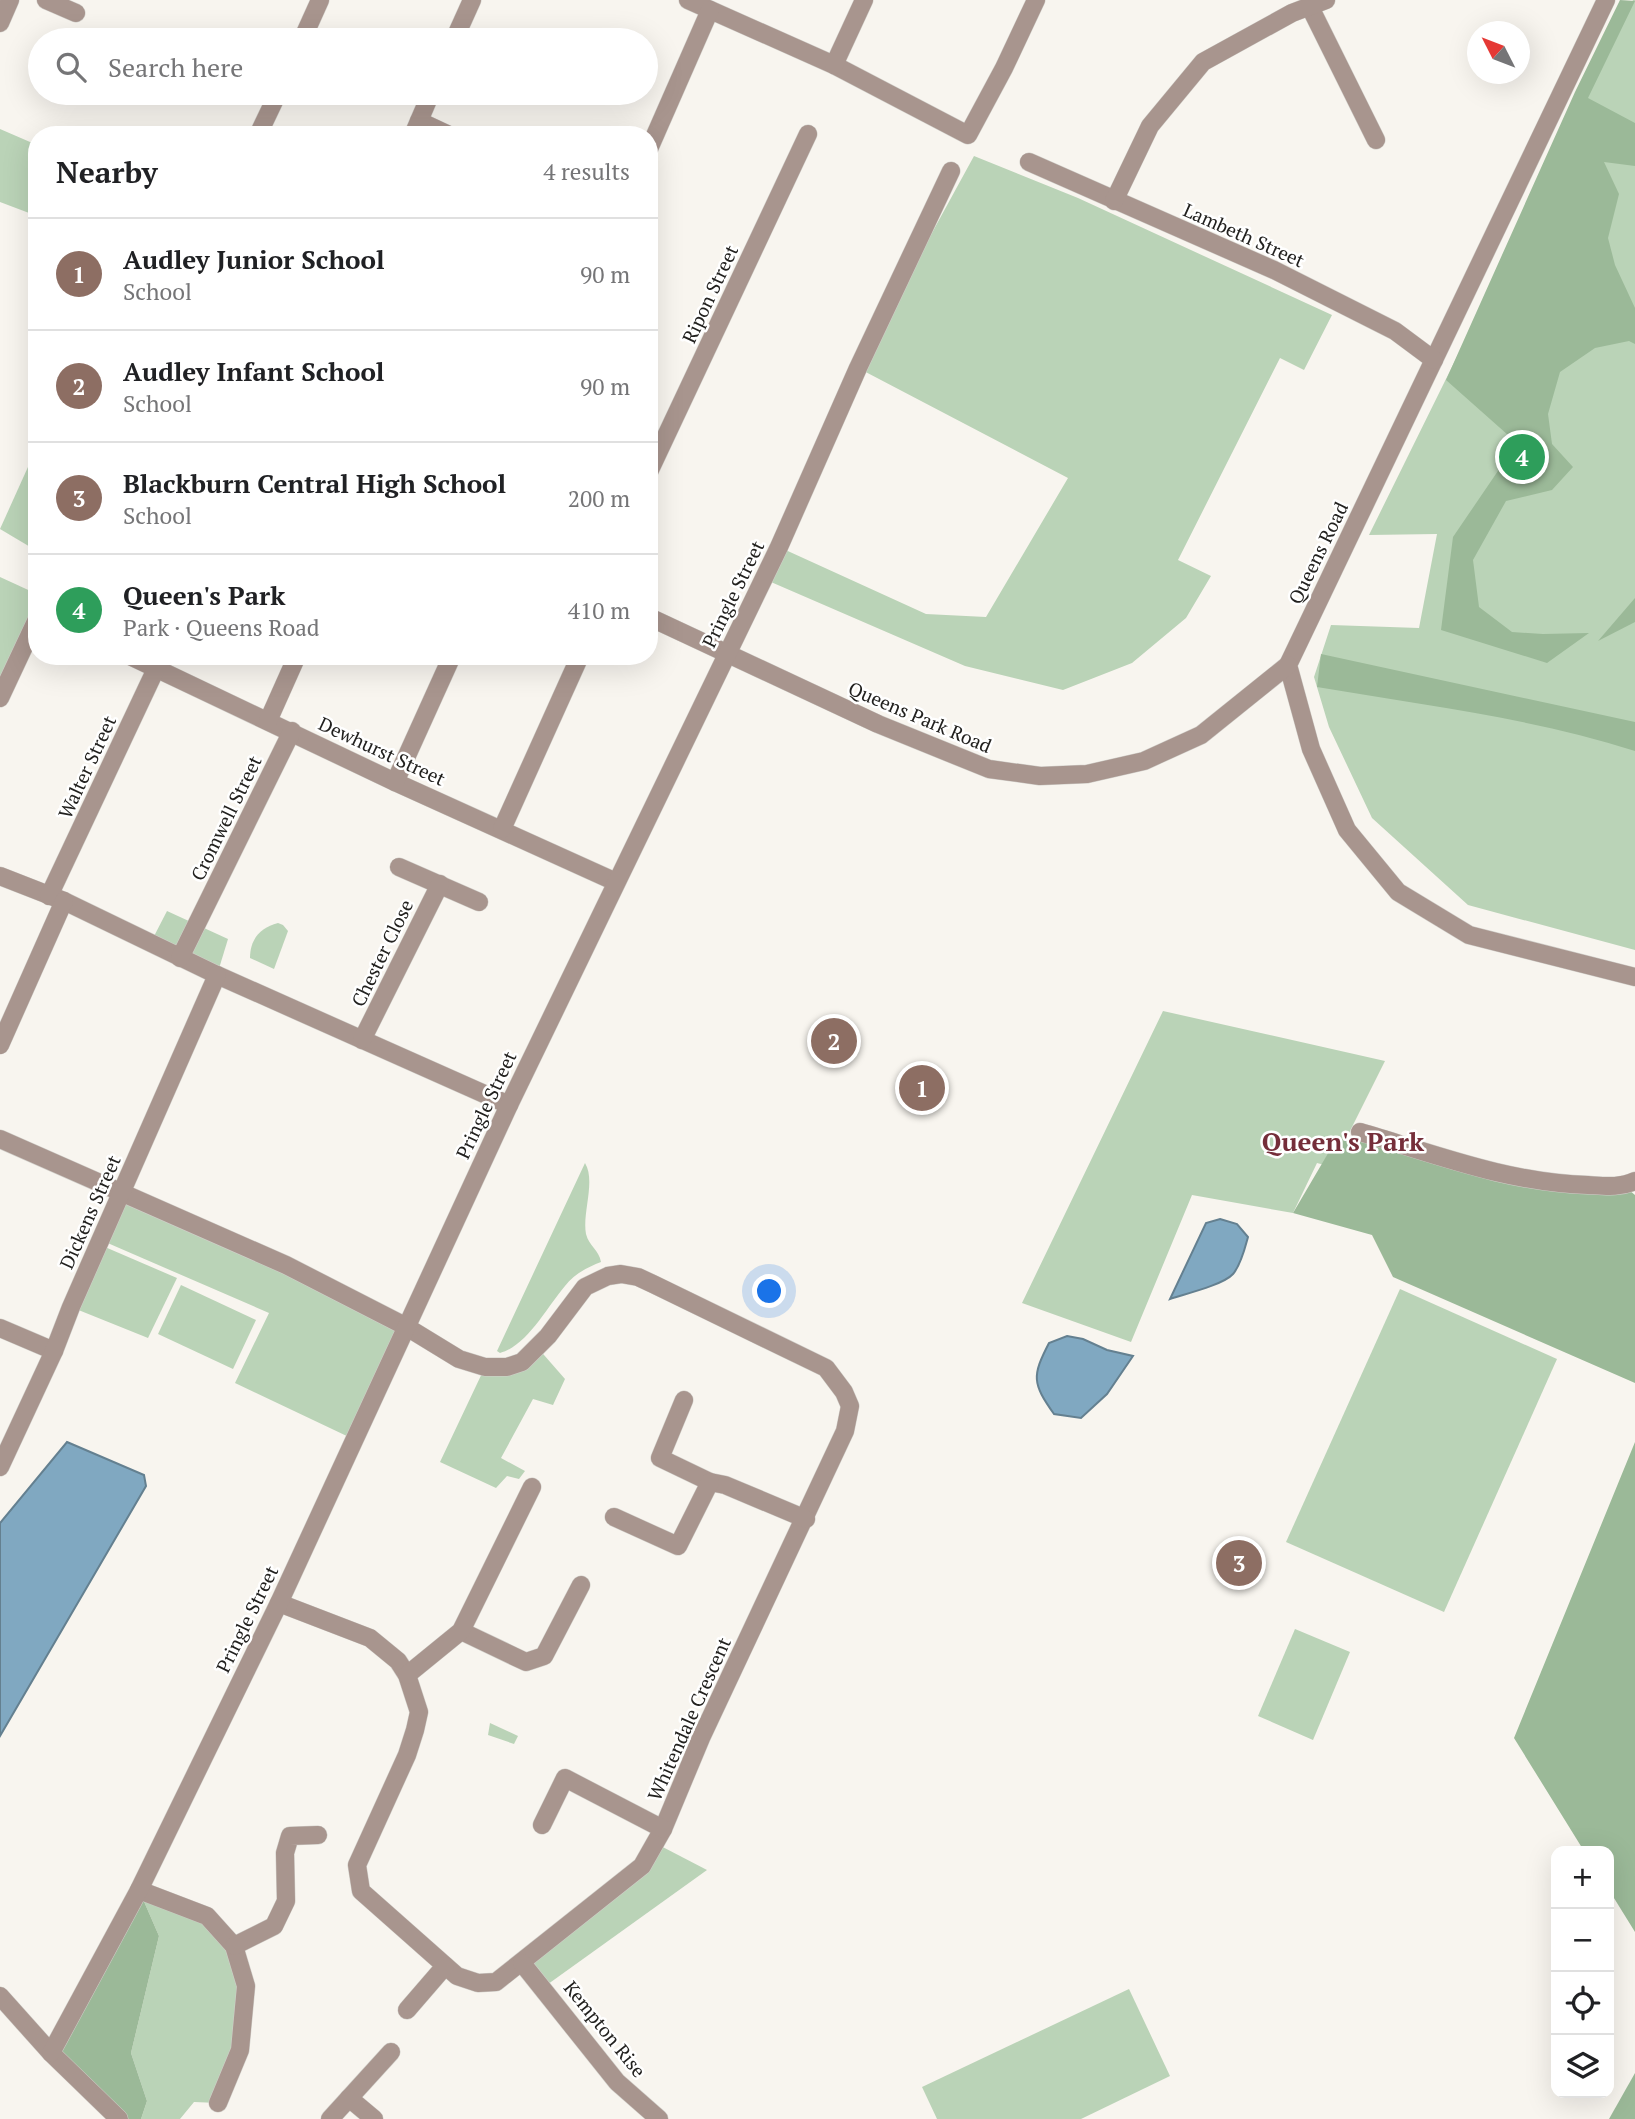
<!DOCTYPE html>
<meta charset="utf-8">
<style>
body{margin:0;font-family:"PT Serif",serif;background:#f2f2f2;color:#202124}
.controls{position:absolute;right:21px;bottom:21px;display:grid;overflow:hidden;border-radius:14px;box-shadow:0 7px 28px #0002}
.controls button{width:63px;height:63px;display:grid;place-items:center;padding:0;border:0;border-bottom:2px solid #e0e0e0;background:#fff;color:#202124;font:35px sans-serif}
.compass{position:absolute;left:1467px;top:21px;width:63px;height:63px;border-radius:50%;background:#fff;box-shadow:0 7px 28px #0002;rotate:312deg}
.you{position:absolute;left:770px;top:1292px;width:24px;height:24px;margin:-18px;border:5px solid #fff;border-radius:50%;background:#1a73e8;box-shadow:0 0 0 10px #1a73e833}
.badge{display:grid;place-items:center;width:46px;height:46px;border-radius:50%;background:#b45309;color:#fff;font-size:23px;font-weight:700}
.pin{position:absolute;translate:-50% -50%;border:4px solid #fff;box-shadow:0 2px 7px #0006}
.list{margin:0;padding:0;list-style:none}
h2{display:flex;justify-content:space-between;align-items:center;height:91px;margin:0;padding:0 28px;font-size:30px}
h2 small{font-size:23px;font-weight:400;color:#757577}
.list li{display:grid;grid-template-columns:46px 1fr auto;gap:21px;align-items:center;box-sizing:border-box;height:112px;padding:0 28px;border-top:2px solid #e0e0e0}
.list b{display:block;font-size:26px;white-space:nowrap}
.list p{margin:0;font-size:23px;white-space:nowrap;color:#757577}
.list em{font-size:23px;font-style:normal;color:#757577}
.icon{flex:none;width:38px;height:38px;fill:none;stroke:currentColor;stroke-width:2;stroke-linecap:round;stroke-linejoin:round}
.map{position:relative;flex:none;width:1635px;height:2119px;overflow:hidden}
.search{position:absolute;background:#fff;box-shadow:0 7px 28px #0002;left:28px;top:28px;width:630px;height:77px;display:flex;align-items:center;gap:18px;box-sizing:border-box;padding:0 24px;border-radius:38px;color:#757577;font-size:26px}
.panel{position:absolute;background:#fff;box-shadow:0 7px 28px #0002;left:28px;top:126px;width:630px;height:539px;border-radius:28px}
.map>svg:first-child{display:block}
</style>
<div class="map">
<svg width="1635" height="2119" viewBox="0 0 1635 2119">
<rect width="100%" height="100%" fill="#f8f5ef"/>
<!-- green -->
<g fill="#bad3b7">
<path d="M1633,0H1635V950L1468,905L1372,818L1329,727L1314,677L1331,625L1419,628L1437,534L1369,535Z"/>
<path d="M0,129L37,145V216L0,202Z"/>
<path d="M974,156L1078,198L1332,315L1304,370L1280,358L1178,560L1211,576L1186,618L1132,663L1063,690L965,666L764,579L779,547L926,614L986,617L1068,478L858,368Z"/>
<path d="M37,447V551L0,529Z"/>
<path d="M0,577L37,594V618L0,696Z"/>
<path d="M167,911L228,939L217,975L150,944Z"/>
<path d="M278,923L283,925L288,931L274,969L250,958C250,939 260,928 278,923Z"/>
<path d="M1163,1011L1385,1061L1332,1167L1317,1163L1293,1213L1192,1195L1131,1342L1022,1303Z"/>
<path d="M585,1163C596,1181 582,1213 586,1234C589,1246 599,1250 601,1262C588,1267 574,1274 565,1286C547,1307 527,1346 500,1353L497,1351Z"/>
<path d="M121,1198L405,1326L351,1438L235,1383L269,1313L103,1241Z"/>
<path d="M98,1244L177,1278L148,1338L71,1307Z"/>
<path d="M181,1285L256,1320L233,1369L158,1334Z"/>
<path d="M1400,1289L1557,1359L1444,1612L1286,1542Z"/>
<path d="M537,1347L565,1379L553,1405L533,1399L501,1458L525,1471L519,1479L507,1476L496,1488L440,1462L485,1367Z"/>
<path d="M1295,1629L1350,1652L1313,1740L1258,1716Z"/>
<path d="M490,1723L518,1736L514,1744L488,1735Z"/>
<path d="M655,1843L707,1870L544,1987L522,1963Z"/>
<path d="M139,1890L207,1916L234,1946L246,1986L240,2050L218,2103L194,2102L180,2119H141L147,2101L131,2053L159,1936Z"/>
<path d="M1129,1989L1170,2076L1081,2119H937L922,2087Z"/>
</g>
<!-- forest -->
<g fill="#9bb998">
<path d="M1620,0L1635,1L1588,98L1635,123V166L1604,162L1619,194L1608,238L1615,265L1635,308V344L1629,341L1595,348L1560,372L1548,414L1552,444L1573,467L1552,490L1506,501L1473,560L1479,607L1512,632L1543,634L1589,633L1547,663L1441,630L1453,537L1517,443L1446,380L1575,92Z"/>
<path d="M1635,598V622L1598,641Z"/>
<path d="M1321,654L1635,722V751C1532,718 1423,705 1317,687Z"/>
<path d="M1337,1138L1624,1186L1635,1195V1383L1393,1277L1372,1235L1293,1213Z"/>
<path d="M1635,1442V1932L1609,1890V1851H1584L1514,1738Z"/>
<path d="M139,1890L159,1936L131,2053L147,2101L141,2119H119L51,2053Z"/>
<path d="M1635,2073V2119H1609Z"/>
</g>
<!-- water -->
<g fill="#80a8c1" stroke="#648090" stroke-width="2">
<path d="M1220,1219L1237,1224L1248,1237C1245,1248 1241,1265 1233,1274C1223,1285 1185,1294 1170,1299L1206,1223Z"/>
<path d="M1067,1336L1083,1339L1107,1350L1133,1356L1107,1394L1081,1418L1054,1414C1032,1383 1032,1376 1049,1343Z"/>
<path d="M67,1442L144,1475L146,1486L0,1736V1523Z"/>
</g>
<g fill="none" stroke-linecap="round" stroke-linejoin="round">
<defs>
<g id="minor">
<path d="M46,0L76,13"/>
<path d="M688,0L834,65L968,135L1004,68L1036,0"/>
<path d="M1606,0L1288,665L1311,749L1347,830L1398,892L1469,935L1635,977"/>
<path d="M1310,7L1376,140"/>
<path d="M0,23L10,0"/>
<path d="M302,40L320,0"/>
<path d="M454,40L472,0"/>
<path d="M834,65L864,0"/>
<path d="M419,121L449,135"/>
<path d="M258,135L278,93"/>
<path d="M413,135L431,93"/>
<path d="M649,149L710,10"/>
<path d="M1029,162L1274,270L1395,331L1434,360"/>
<path d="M1114,201L1150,126L1203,62L1292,13L1326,0"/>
<path d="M649,472L808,134"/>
<path d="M649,617L878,724L989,769L1040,776L1087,774L1144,761L1201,735L1288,665"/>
<path d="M130,656L395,782L616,882"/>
<path d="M0,698L37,619"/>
<path d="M268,721L297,656"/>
<path d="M395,782L452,656"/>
<path d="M502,829L580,656"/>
<path d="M399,867L479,902"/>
<path d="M0,876L64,901L217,975L509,1105"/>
<path d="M49,896L162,656"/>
<path d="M180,958L292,731"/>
<path d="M362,1040L440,884"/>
<path d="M0,1045L64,901"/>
<path d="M1360,1132C1435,1154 1509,1183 1588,1185C1605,1186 1620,1188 1635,1181"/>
<path d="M0,1139L286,1265L405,1326L459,1359L485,1367H507L522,1362L548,1336L585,1287L608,1276L621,1274L638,1277L653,1284L826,1368L844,1392L850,1406L845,1431L701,1738L663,1829L642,1866L496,1982L478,1983L457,1976L361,1891L357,1865L407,1755L415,1730L419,1712L407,1675L398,1661L370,1638L279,1603"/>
<path d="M0,1328L54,1351"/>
<path d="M684,1400L660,1458L710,1482L725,1485L806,1519"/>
<path d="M0,1467L54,1351L71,1307L217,975"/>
<path d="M614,1517L678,1546L710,1482"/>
<path d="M461,1631L526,1662L544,1656L581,1585"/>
<path d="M407,1675L461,1631L532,1487"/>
<path d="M542,1825L565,1778L663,1829"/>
<path d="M139,1890L207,1916L234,1946L246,1986L240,2050L218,2103"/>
<path d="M234,1946L274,1926L286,1901L285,1853L290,1836L318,1835"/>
<path d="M522,1963L617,2082L659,2119"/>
<path d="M0,1996L51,2053L119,2119"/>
<path d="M407,2010L445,1966"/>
<path d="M51,2053L139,1890L279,1603L509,1105L779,547L858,368L951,171"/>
<path d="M349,2098L374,2119"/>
<path d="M330,2119L391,2052"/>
</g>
</defs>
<!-- minor casing -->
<use href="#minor" stroke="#d1cfca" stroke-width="19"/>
<!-- minor -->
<use href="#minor" stroke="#a8958e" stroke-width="18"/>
</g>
<g text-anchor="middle" stroke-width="5" stroke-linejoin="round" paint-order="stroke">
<!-- street labels -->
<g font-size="19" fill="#22211f" stroke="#fff">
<text transform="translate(1244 235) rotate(24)" y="7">Lambeth Street</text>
<text transform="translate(710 294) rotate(-65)" y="7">Ripon Street</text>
<text transform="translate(1318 553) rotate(-64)" y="7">Queens Road</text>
<text transform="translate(733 594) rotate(-64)" y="7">Pringle Street</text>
<text transform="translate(920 717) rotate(23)" y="7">Queens Park Road</text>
<text transform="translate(382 751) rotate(25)" y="7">Dewhurst Street</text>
<text transform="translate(87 767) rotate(-65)" y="7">Walter Street</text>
<text transform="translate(226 818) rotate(-64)" y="7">Cromwell Street</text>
<text transform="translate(382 953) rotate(-64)" y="7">Chester Close</text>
<text transform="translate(486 1105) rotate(-65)" y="7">Pringle Street</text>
<text transform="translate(90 1212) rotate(-66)" y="7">Dickens Street</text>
<text transform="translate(247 1619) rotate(-64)" y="7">Pringle Street</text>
<text transform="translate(689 1719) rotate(-66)" y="7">Whitendale Crescent</text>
<text transform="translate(605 2029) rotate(51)" y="7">Kempton Rise</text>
</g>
<!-- district labels -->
<g font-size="26" font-weight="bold" fill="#752e3a" stroke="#fff">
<text x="1343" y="1151">Queen's Park</text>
</g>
</g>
</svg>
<div class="controls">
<button>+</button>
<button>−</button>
<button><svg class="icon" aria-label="locate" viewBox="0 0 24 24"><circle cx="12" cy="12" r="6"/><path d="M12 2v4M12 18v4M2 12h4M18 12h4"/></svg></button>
<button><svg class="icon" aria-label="layers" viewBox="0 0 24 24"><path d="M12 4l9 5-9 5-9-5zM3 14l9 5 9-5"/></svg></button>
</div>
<svg class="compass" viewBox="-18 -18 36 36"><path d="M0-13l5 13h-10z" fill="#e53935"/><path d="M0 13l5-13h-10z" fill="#757577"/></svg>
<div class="you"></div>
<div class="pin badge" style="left:922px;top:1088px;background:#8d6e63">1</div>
<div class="pin badge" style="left:834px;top:1041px;background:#8d6e63">2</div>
<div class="pin badge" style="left:1239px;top:1563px;background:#8d6e63">3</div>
<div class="pin badge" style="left:1522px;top:457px;background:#2e9e5b">4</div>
<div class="search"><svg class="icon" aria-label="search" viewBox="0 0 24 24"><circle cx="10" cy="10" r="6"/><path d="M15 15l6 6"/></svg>Search here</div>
<section class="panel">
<h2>Nearby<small>4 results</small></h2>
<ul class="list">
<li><span class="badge" style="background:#8d6e63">1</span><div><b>Audley Junior School</b><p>School</p></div><em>90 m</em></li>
<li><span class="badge" style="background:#8d6e63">2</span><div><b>Audley Infant School</b><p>School</p></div><em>90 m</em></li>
<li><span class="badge" style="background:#8d6e63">3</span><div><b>Blackburn Central High School</b><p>School</p></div><em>200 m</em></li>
<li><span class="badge" style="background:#2e9e5b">4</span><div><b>Queen's Park</b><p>Park · Queens Road</p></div><em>410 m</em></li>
</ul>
</section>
</div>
